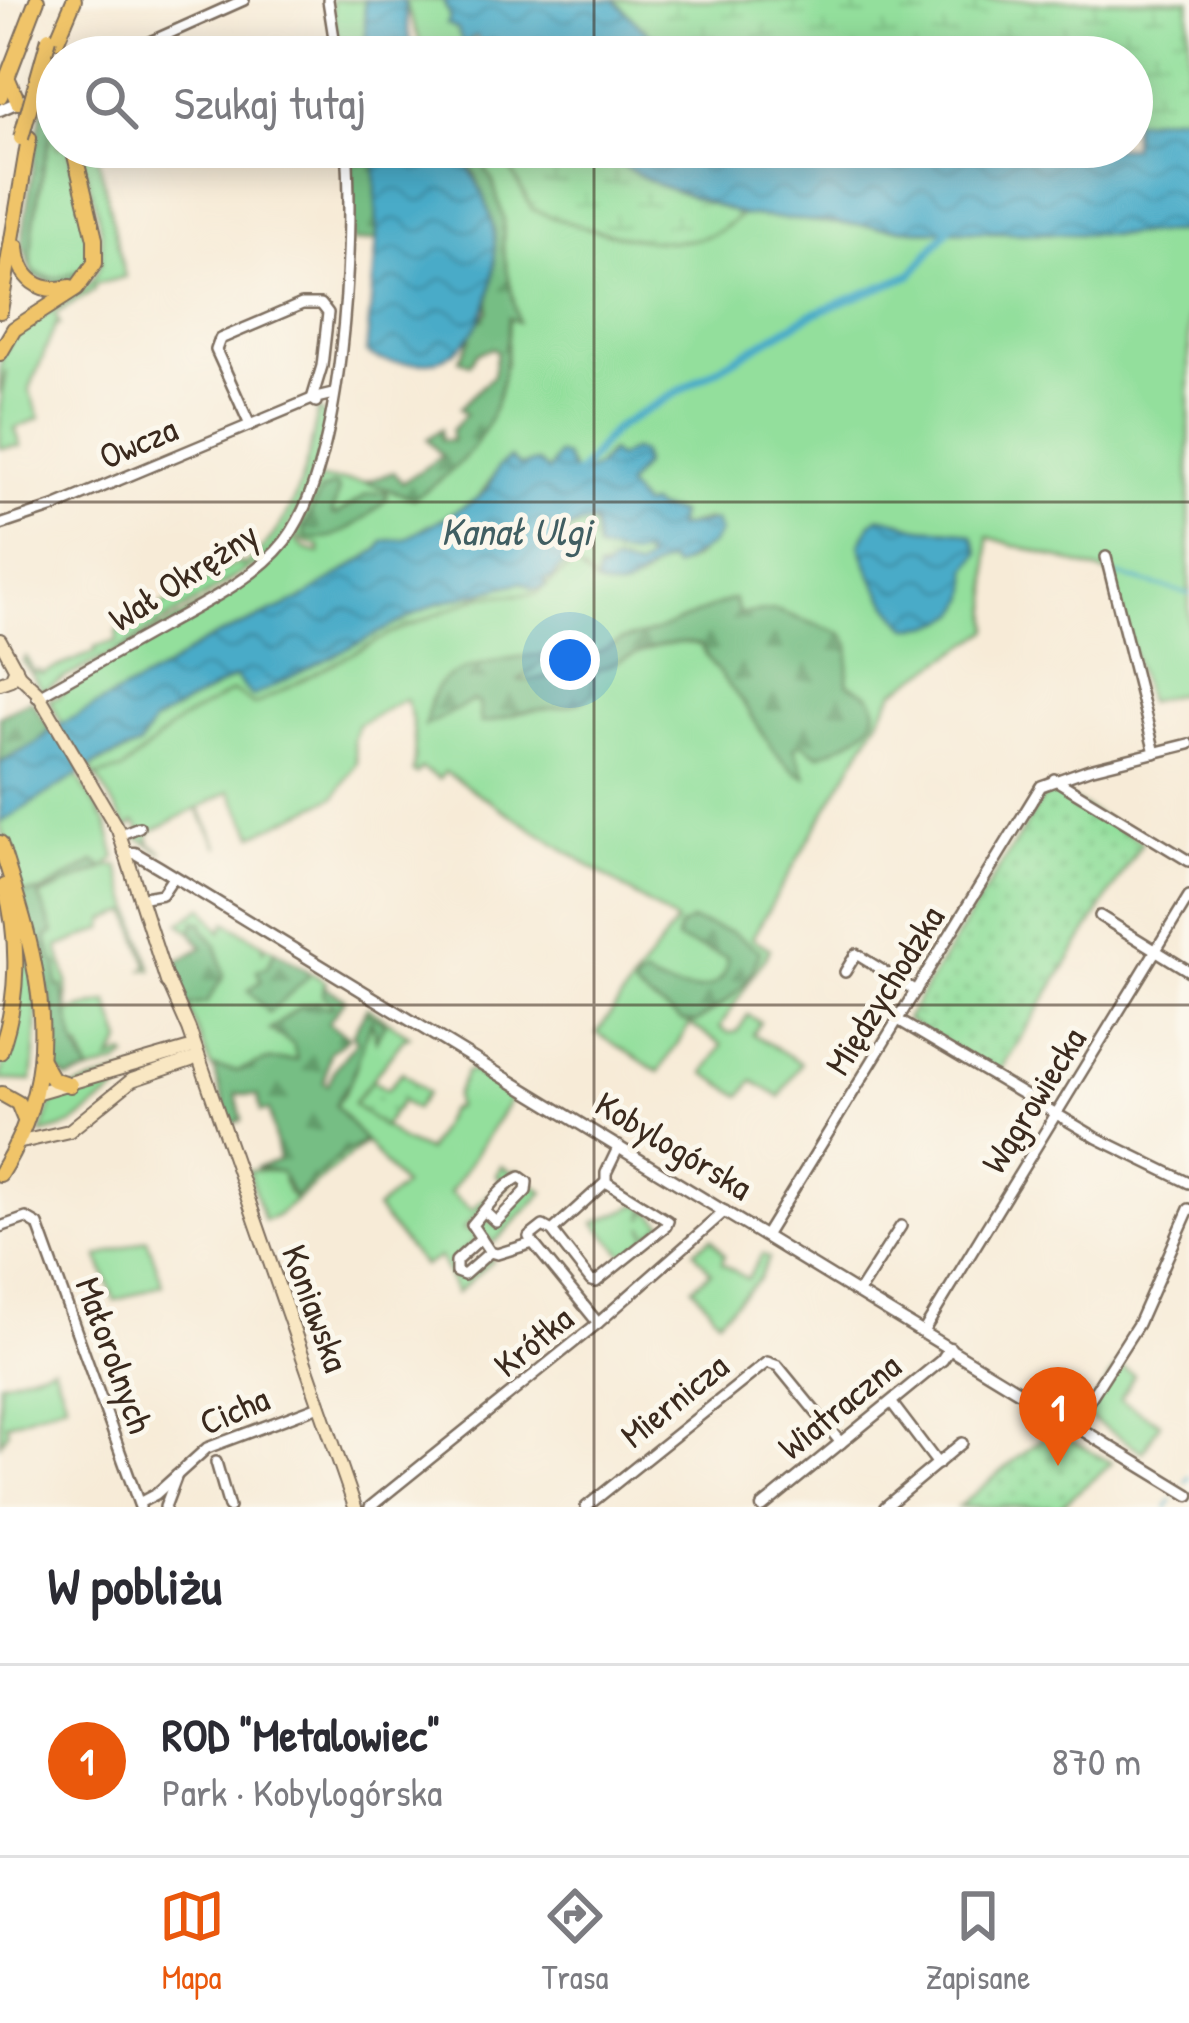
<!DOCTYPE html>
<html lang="pl">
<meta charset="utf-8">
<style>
body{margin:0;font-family:"Patrick Hand",sans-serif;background:#f2f2f3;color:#2b2b33}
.you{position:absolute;left:570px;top:660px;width:42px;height:42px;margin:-30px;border:9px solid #fff;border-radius:50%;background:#1a73e8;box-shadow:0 0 0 18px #1a73e833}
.badge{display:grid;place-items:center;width:78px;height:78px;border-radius:50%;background:#ea580c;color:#fff;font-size:39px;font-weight:700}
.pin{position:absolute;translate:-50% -99px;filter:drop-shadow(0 3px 6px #0008)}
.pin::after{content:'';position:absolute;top:63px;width:42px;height:36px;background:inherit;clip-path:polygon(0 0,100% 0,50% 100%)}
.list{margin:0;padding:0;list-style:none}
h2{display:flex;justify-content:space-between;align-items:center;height:156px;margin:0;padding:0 48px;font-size:51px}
h2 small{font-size:39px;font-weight:400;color:#7c7c81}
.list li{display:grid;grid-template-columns:78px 1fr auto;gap:36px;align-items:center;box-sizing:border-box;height:192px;padding:0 48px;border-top:3px solid #e1e1e2}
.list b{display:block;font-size:45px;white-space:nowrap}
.list p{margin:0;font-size:39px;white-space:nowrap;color:#7c7c81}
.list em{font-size:39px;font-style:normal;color:#7c7c81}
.icon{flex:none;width:66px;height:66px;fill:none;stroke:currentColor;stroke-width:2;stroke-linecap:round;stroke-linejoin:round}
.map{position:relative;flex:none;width:1189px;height:1507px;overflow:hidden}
.search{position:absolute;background:#fff;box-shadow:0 6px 30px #0003;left:36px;right:36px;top:36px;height:132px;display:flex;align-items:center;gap:30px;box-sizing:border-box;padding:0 42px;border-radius:66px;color:#7c7c81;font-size:45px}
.sheet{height:348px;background:#fff}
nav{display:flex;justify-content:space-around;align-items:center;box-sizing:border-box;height:168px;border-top:3px solid #e1e1e2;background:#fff;font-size:33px;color:#7c7c81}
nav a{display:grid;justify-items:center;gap:6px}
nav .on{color:#ea580c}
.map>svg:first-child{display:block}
</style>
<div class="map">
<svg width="1189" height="1507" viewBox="0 0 1189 1507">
<defs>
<pattern id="forest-firs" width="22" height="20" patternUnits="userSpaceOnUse" patternTransform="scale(3)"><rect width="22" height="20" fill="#76be84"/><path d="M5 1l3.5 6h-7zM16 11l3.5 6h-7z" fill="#629b6b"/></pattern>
<pattern id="wetland-marsh" width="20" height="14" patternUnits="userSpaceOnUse" patternTransform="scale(3)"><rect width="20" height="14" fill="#93df9c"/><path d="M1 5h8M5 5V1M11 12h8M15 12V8" fill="none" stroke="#80c086"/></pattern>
<pattern id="park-dots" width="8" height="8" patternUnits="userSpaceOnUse" patternTransform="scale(3)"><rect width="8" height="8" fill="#93df9c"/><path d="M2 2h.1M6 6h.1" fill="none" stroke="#80c086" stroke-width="1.8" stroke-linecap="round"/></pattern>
<pattern id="water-waves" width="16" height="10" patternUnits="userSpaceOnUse" patternTransform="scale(3)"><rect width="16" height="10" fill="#48abc8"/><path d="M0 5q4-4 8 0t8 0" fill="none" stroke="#3d8ba2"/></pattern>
</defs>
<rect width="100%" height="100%" fill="#fbf7ec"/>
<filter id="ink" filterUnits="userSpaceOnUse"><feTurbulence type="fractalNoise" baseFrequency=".00833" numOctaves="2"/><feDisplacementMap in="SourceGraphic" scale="24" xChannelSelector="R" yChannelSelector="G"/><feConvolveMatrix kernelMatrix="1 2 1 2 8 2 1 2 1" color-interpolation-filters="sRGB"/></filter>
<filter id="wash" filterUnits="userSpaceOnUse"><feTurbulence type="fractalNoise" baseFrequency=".004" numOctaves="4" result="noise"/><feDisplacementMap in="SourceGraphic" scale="48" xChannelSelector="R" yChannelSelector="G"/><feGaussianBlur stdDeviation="2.7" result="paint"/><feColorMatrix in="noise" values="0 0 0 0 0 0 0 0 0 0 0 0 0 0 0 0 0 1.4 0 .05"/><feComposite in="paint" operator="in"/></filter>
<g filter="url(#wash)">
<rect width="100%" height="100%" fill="#f7ebd7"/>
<!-- grass -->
<g fill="#93df9c" stroke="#67845d" stroke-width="3">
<path d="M331,0H364L367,57H340Z"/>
<path d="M404,0H443L450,19L491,57H426Z"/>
<path d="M56,103L57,147H68L91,239V258L79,276L77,272C59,280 49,280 32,271C27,218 53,162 46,110L48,104Z"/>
<path d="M79,147H96L125,277L94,285V290L55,314L60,324H56L29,391L40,418L15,428L21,446L0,448V408L6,370L0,394C0,382 0,367 2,356C18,312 96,304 101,259C106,224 87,181 79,147Z"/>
<path d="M465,147H570L589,162L742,215L915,230L1119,235L1189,231V691L1147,702L1110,574L988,537L990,630L895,691L752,938L770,949L720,1027L729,1033L737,1032L748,1015L760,1022L753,1034L801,1063L780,1097L753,1081L741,1096L705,1073L722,1045L690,1024L659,1072L597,1033L676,922L445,772L439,779L421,768L417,774L413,772C416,749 415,719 405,699L358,725L353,740L357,763L335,797L254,835L230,791L199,808L219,848L197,808L149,833L150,844L163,853L137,837L140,828L134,822L128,829L91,767L138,746L235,677L338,651L573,558L637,582L659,564L669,562L674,568L698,556L708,520L675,528L679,513L642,506L626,487L633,473L609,452L596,468L575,477L570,465L556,464L548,472L519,466L494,475L477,499L405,539L384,541L379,549L300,600L203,642L165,669L62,724L49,699L58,697L84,674L249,577L292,536L305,549L320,553V547L301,540L295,531L319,479L365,482L414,498L506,364L509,317Z"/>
<path d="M318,409L328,418L310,489L284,537L264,559L125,646L42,690L23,661L26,657L34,673L38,670L41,674L95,652V647L117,641L116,631L230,567L240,562L243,566C293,528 308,469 318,409Z"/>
<path d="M77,775L107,824L116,858L106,867L118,866L152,970L144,969L148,965L129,912L106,920L104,929L58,947L67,981L68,1012L108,1002L122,1042L111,1060L124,1054L127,1057L118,1064L89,1073L81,1049L75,1045L62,987H57L47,935L53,932L39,896L103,869L94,862L41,892L21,893L0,826V822Z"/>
<path d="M203,907L221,932L226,922L263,944V950L266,946L275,951L261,981L268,1012L311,973L326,982L324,986L335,1006L270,1030L293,1044L298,1060H268L238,1071L211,1067L188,1006L206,1003L224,976C214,950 217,942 195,922L191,932L180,923Z"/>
<path d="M19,933C42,977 38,1033 32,1081L0,1080L20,991Z"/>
<path d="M367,1007L410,1036L403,1039L353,1104L403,1141L427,1151L449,1110L456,1107L455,1097L466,1072L472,1071L513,1096L450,1193L472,1210L504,1181L496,1175L501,1166L513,1173L517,1170L544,1192L494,1243L477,1225L484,1217L496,1226L533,1186L518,1174L463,1229L474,1233L475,1240L451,1262L456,1276L488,1257L493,1260L456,1293L440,1257L423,1266L376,1209L403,1186L366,1142L277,1216L264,1221L248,1171H281L287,1192L293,1198L342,1154L365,1142L335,1105L345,1093L371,1020L384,1023L365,1011Z"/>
<path d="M182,1057L144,1070L72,1125L41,1134L55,1093Z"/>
<path d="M639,1204L646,1209L643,1219L648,1210L664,1223L649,1236L643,1226L648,1237L625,1256L595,1223Z"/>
<path d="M711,1238L724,1255L722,1263L747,1279L762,1254L769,1258L758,1280L718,1319L693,1287L711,1272L694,1251Z"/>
<path d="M147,1239L163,1284L115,1301L98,1257Z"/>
<path d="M53,1366L66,1402L6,1424L8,1431L0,1443V1382Z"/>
<path d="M1117,1366L1134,1375L1120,1400L1160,1423L1143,1452L1086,1416Z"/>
</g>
<!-- forest -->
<g fill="url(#forest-firs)" stroke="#587451" stroke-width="3">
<path d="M42,109L53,122C44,169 28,225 32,270C50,280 60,280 78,271L76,280L60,286L33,277L22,242Z"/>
<path d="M456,147H474L493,182L504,220L503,248L518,322L509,318C504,404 490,451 414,498L365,482L394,472L402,483L442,456L427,439L441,429V440L452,441V430L466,414L460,408L493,375L497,351L493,348L477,353L470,364L459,360L471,338L468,335L488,312L494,230L475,174Z"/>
<path d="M376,162L377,240L352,242L350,164Z"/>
<path d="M335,485L339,489L332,514L337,515L367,494L386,492L387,498C369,517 332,547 305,537L303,528L321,491Z"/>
<path d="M734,599L740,614L775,610L843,634L850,645L847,683C853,688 867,691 871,698C891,726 837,748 819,755L801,743L794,748L806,777C776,765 763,731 745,706C729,684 713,669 700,645C665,636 630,657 598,670L592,678L594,692C572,712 546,707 519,713C506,716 495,723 481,723L479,703L473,701L425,726C429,711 430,693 442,682C461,664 519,656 544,655V661L519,680C540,685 598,653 620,641C628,637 638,637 647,634C677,624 704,609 734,599Z"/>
<path d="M31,700L50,730L37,743L0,763V716Z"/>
<path d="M95,862L104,868L39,896L54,933L47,936L53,962L57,964V986H62L75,1044L89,1073L67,1079L53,1067L56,1036L51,1035L50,997L21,893L41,892Z"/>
<path d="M195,921L203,923V929L217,946L224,976L206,1003L188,1006L174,964L203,947L191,932Z"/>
<path d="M691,921L732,932L760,951L749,979L728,1000L697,1022L683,1021L634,989L637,981L646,976C670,995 730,1000 727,957L677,940L679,927Z"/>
<path d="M275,951L308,971V977L269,1013L248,991L261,981L257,970L267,967Z"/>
<path d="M324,986L345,999L328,1023L349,1037L330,1052L324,1083L328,1085L336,1067L357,1041L353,1033L365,1011L385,1023L376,1040L371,1021C358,1050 358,1079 335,1105L365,1141L342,1154L293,1198L281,1172L255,1168L279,1161L269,1110L261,1112L258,1096L236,1094L242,1120L231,1124L213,1067L238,1071L268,1060H297L293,1044L270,1030L299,1007L318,1002L328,1008L333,1006L323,995Z"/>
</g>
<!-- wetland -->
<g fill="url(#wetland-marsh)" stroke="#67845d" stroke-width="3">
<path d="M614,0H1189V114L1132,121V57H703L652,37Z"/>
<path d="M499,147H570L589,162L616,163L659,185L742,215C732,221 721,232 710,235C662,253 577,228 532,209Z"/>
<path d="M588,522L597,528L596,540L643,554L649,560L637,569L621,564L598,570L596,584L574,564L536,594L481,596L392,633L254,705L233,691L178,722L123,770L94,777L91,767L138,746L154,722L235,677L338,651L438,603L522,582L534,589L560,567L570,563L573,551L566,531Z"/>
</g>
<!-- park -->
<g fill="url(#park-dots)" stroke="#67845d" stroke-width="3">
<path d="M1059,792L1142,842L998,1075L906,1019L1044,796Z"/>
<path d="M402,1072L427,1093L415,1109L402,1101L383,1127L353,1104L372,1080L387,1090Z"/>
<path d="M1052,1430L1112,1463L1060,1507H958Z"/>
</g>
<!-- water -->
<g fill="url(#water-waves)" stroke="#426a73" stroke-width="3">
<path d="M364,0H404L412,57H367Z"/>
<path d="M443,0H614L652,37L703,57H491L476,36L463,44L457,29L447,24L450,18Z"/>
<path d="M1189,114V231L1119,235L915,230L742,215L659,185L616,163L588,162L570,147H1132V121Z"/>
<path d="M375,147H456C473,172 490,202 494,233C500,290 477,367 411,363C393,363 380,362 366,353L377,240Z"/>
<path d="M632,450L641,453L643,465L626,486L642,506L650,504L656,509L679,513L676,528L715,521L720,532L711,545L674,568L669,562C636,569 635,602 596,584L598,570L602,572L614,563L637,569L648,560L642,554L632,557L597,550L594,523L571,527L566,531L573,558L560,567L553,578L545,579V587L534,589L522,582L438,603L252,697L235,677L154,722L139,746L97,763L0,823V763L37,743L50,730L165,669L203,642L300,600L378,550L384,541L405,539L477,499L487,489L499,466L510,458L520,466L537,462L548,471L558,454L565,456L575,477L596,468L610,452L617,458Z"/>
<path d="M879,517C896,517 905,526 921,528C942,531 950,526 973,536L979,553L968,570C976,612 948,628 908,627C883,602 870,577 860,544L871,523Z"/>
</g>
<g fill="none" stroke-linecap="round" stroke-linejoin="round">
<!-- stream -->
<g stroke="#48abc8" stroke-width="3">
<path d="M1117,575L1189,594"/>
<path d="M1186,1482L1189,1477"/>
<path d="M1176,1495L1177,1494"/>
<path d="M1167,1507L1172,1500"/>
</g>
<!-- canal -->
<path stroke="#48abc8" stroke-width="8" d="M566,482C589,470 599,440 621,425L812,314L911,275L950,227"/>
</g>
</g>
<g filter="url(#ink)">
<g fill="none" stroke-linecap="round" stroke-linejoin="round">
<defs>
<g id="minor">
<path d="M328,0L337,57"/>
<path d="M116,57L244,0"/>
<path d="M250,425L216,350L220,339L302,304H321L328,313L322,366L312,399L316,402"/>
<path d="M0,525L54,507L312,399L333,394"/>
<path d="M1106,557L1155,753"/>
<path d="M37,697C80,673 123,649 165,625C206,602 256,578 285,541C344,465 354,243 347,147"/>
<path d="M1054,779L1189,861"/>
<path d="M119,835L139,827"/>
<path d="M139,898L162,894L174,876"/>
<path d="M1100,916L1189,971"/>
<path d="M845,972L856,954L916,991"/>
<path d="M898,1020L1097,1138L1189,1183"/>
<path d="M606,1182V1173L619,1146"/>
<path d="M484,1211L496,1222L526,1191L527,1182L520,1177C502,1185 486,1209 472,1225L490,1252"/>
<path d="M0,1227L26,1218L38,1225L140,1507"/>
<path d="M765,1236L1041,786L1089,769L1189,744"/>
<path d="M481,1238L456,1261V1272L464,1275L490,1252"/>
<path d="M533,1243L529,1237L543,1226L552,1231L591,1281L596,1282L666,1226L668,1221L606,1182L552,1231"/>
<path d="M490,1252L497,1254L533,1243L598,1323"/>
<path d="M858,1293L901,1226"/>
<path d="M923,1332L1189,896"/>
<path d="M891,1402L938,1464"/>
<path d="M1074,1424L1138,1324L1189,1209"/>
<path d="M216,1462L229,1507"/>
<path d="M139,1503L156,1494L207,1448L319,1406"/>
<path d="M165,1507L177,1475"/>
<path d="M370,1507L598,1323L725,1211"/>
<path d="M586,1507L767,1362L778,1366L841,1443"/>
<path d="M885,1507L962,1443"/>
</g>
<g id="tertiary">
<path d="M0,110L25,99"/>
<path d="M124,853H135L159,867L1189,1495"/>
<path d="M762,1507L942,1360L950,1348"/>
</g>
<g id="secondary">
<path d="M0,640L19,675L37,692L118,830L167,982"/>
<path d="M0,683L11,679L16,668"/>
<path d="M167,979L189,1029L355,1507"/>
<path d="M35,1093L187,1049"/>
<path d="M17,1143L69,1131L132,1080L191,1060"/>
</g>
<g id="primary">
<path d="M57,40L74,0"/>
<path d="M8,79L18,102"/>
<path d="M51,94L57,97"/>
<path d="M0,96L37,0"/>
<path d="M17,247C19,278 39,295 70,287"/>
<path d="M0,311L29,138"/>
<path d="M0,353L14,329L76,289L95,263V239L73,147"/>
<path d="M0,843C37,960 71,1060 0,1174"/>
<path d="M0,1052C19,1000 20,940 5,886"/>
<path d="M41,1060L52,1079L70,1085"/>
<path d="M2,1094L18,1103L25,1120"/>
</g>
</defs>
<!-- minor casing -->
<use href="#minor" stroke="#7d6e5f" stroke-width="14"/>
<!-- tertiary casing -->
<use href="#tertiary" stroke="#7d6e5f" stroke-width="15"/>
<!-- secondary casing -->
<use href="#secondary" stroke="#7d6e5f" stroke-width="16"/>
<!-- primary casing -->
<use href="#primary" stroke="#7d6e5f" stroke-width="18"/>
<!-- minor -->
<use href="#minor" stroke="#fff" stroke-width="9"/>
<!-- tertiary -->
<use href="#tertiary" stroke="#fff" stroke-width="10"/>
<!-- secondary -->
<use href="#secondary" stroke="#f9e7c3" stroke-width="12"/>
<!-- primary -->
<use href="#primary" stroke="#f0c469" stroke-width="14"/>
<defs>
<path id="primary-bridge" d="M21,138L49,38"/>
</defs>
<!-- primary-bridge casing -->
<use href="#primary-bridge" stroke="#7d6e5f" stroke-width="18" stroke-linecap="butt"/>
<!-- primary-bridge -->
<use href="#primary-bridge" stroke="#f0c469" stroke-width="14"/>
</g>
</g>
<!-- grid -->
<path fill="none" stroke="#3b2a1e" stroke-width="3" stroke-opacity="0.55" d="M594,0V57M594,147V1507M0,502H1189M0,1005H1189"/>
<g text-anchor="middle" stroke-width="10" stroke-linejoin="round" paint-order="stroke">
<!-- street labels -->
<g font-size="36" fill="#3b2a1e" stroke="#fbf7ec">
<text transform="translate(138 442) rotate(-23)" y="13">Owcza</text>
<text transform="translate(183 576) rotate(-33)" y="13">Wał Okrężny</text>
<text transform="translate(884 990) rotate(-58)" y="13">Międzychodzka</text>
<text transform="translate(1033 1100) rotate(-58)" y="13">Wągrowiecka</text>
<text transform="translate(674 1145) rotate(31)" y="13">Kobylogórska</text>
<text transform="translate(316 1308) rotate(70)" y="13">Koniawska</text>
<text transform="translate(533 1341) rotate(-39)" y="13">Krótka</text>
<text transform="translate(115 1355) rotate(70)" y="13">Małorolnych</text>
<text transform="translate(674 1400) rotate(-39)" y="13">Miernicza</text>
<text transform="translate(839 1406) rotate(-39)" y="13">Wiatraczna</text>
<text transform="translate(234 1410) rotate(-23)" y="13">Cicha</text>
</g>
<!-- water labels -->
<g font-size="39" font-style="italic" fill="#405e62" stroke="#fbf7ec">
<text x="516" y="545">Kanał Ulgi</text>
</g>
</g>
</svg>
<div class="you"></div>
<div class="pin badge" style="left:1058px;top:1466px">1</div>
<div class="search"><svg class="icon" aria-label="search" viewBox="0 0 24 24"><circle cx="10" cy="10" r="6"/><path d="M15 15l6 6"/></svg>Szukaj tutaj</div>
</div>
<section class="sheet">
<h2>W pobliżu<small></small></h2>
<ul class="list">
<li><span class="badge">1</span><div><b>ROD &quot;Metalowiec&quot;</b><p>Park · Kobylogórska</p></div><em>870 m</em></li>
</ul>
</section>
<nav>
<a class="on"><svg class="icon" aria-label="map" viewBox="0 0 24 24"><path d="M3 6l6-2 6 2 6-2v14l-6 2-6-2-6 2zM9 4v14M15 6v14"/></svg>Mapa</a>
<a><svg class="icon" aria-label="directions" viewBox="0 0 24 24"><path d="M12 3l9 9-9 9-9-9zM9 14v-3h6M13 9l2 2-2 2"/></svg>Trasa</a>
<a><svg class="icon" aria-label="saved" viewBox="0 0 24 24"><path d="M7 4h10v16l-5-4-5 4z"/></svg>Zapisane</a>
</nav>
